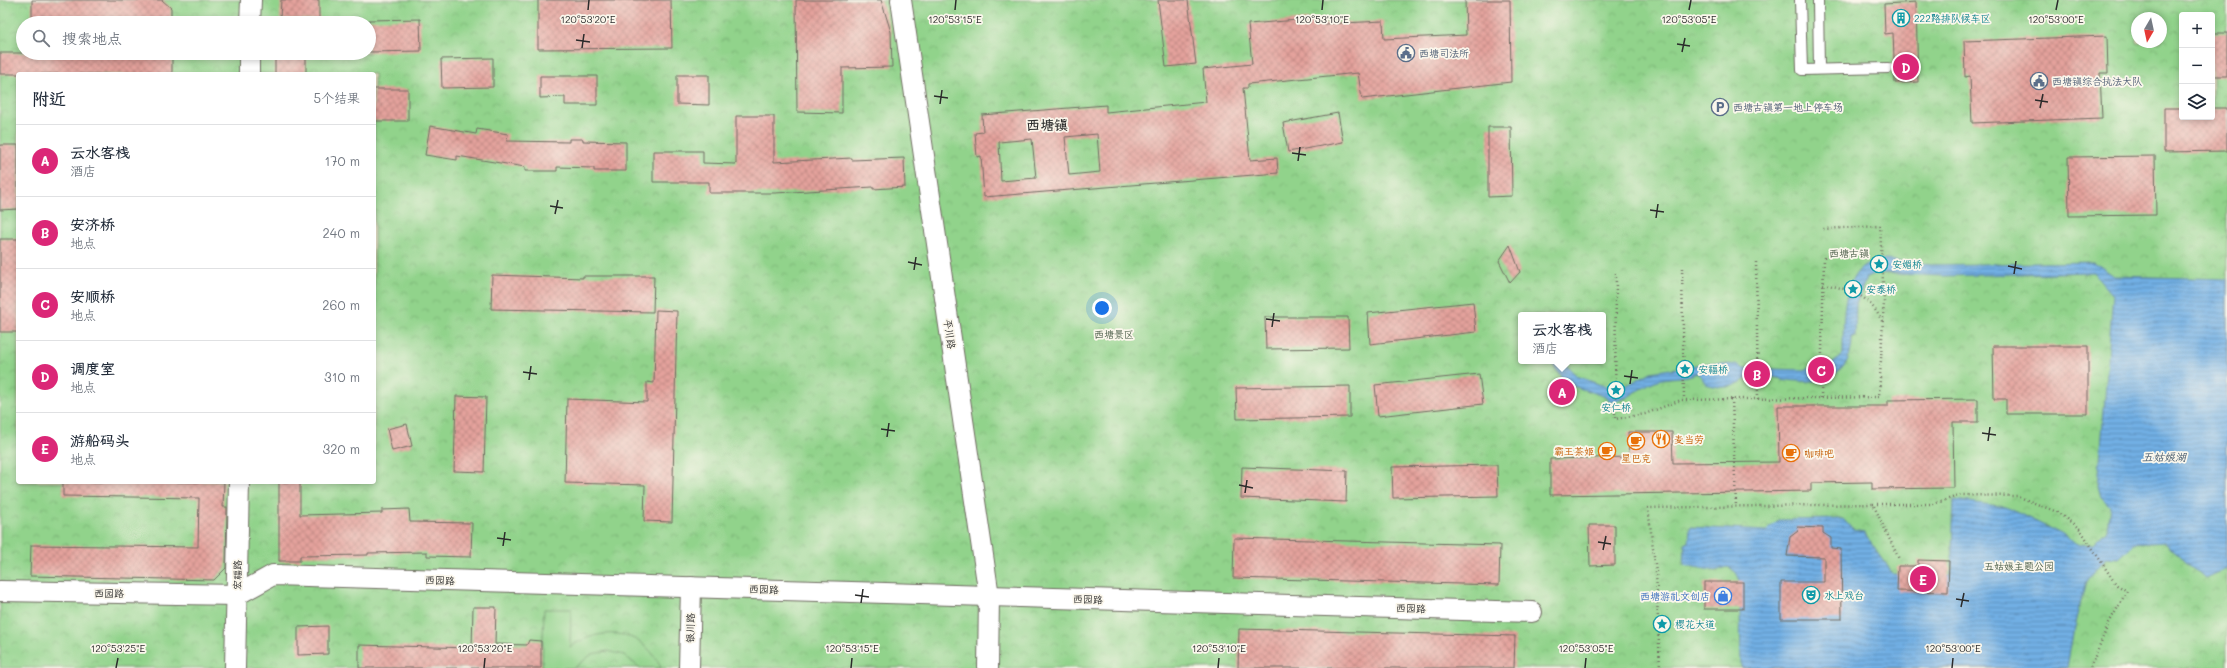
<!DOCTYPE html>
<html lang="zh">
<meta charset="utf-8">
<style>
body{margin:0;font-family:Mali,"LXGW WenKai TC",sans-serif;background:#f2f2f3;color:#1f2937}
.controls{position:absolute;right:12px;top:12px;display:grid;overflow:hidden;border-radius:4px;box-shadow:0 2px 6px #0003}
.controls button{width:36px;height:36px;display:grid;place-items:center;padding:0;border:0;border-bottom:1px solid #e0e1e3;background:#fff;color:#1f2937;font:20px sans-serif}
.compass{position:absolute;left:2131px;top:12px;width:36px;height:36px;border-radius:50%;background:#fff;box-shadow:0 2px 6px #0003;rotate:189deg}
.you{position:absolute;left:1102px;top:308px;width:14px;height:14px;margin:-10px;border:3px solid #fff;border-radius:50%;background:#1a73e8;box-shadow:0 0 0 6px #1a73e833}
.badge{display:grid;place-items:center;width:26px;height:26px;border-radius:50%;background:#db2777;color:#fff;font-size:13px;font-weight:700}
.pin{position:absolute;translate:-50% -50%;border:2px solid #fff;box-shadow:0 1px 4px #0006}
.popup{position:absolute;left:1518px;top:312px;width:88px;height:52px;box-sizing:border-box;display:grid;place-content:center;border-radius:4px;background:#fff;filter:drop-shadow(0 1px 3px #0005);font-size:13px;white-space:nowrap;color:#747a83}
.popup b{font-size:15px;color:#1f2937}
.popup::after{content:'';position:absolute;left:50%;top:100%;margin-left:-8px;border:8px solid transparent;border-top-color:#fff}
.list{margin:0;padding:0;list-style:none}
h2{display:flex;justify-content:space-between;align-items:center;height:52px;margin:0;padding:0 16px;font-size:17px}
h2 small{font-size:13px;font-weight:400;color:#747a83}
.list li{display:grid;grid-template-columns:26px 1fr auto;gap:12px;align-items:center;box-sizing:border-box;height:72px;padding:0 16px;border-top:1px solid #e0e1e3}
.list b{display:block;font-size:15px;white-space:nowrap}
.list p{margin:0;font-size:13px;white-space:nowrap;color:#747a83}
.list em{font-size:13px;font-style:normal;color:#747a83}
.icon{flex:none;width:22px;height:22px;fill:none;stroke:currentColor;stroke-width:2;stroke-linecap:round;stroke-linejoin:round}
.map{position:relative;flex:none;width:2227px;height:668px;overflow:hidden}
.search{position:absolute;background:#fff;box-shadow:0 2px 6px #0003;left:16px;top:16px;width:360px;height:44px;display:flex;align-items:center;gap:10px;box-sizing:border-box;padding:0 14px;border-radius:22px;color:#747a83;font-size:15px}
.panel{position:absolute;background:#fff;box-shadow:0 2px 6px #0003;left:16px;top:72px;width:360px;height:412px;border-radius:4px}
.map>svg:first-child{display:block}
</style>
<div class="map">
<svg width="2227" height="668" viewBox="0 0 2227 668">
<defs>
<pattern id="park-crowns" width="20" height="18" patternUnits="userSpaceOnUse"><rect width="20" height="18" fill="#91d38b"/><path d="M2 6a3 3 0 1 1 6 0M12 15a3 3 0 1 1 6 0" fill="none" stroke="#7db578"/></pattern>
<pattern id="water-rules" width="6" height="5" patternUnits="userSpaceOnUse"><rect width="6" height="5" fill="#71afe4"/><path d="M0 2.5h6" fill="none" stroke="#5d8fb9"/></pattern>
<pattern id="building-cross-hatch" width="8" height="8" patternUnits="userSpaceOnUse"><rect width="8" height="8" fill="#e4a29c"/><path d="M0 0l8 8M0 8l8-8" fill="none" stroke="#b9847f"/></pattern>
</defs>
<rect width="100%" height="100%" fill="#fbf7ec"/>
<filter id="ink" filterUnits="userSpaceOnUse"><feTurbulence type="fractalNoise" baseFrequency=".025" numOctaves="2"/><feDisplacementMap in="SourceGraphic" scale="8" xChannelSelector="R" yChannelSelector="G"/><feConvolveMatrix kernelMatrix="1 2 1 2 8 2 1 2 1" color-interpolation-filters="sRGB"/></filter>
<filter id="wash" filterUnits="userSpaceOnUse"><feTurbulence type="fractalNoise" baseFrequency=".012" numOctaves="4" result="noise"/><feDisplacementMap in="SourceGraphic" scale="16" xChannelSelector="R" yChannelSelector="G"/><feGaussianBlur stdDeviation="0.9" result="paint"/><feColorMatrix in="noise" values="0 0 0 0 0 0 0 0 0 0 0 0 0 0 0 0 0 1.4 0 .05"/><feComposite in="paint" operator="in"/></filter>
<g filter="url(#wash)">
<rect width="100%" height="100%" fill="#f0e5c8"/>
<!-- park -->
<path fill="url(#park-crowns)" stroke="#5e7f5b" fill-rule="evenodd" d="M0,0H2227V668H0ZM2182,15H2212V117H2182ZM2137,18H2161V42H2137ZM23,23H369V53H23ZM18,74H374V482H18ZM1521,315H1603V361H1521Z"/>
<!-- garden -->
<path fill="#91d38b" stroke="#5e7f5b" d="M544,609H571L570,647C602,625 644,629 661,668H640L624,655L608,651L592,654L574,668H542Z"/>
<!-- water -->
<path fill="url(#water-rules)" stroke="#4e6d88" d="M1886,260L1931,265L2094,262L2114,276L2227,279V568L2205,578L2165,542L2134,544L2119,558L2107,557L2086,581L2074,627L2067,668H1741L1740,609H1743C1741,595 1744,571 1727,567L1716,571L1684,565L1685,544L1689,542L1690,527L1767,531L1778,520L1843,519L1853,530L1864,532L1893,574L1951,575L1954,500L2006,507L2061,534L2077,545L2093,544L2107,530L2110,506L2101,497L2098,486L2113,295L2093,272L1943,276L1878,273L1866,278L1856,304L1855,336H1852C1853,376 1823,385 1788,380C1778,379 1766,374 1755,375C1750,375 1745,380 1741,382C1729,389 1719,388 1706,384L1702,378L1697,373C1684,379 1669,376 1655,381C1639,387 1628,402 1610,401L1606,397L1567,384L1550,361H1562L1577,376L1601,385L1620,389L1651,372L1710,363L1739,365L1742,368L1804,370L1814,367L1830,366L1843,354C1844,327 1839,274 1871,263C1875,261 1881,261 1886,260Z"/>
<g id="blocks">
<!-- building -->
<g fill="url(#building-cross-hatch)" fill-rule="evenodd">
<path d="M32,0H162L171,8V23H32Z"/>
<path d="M281,0H319V20L280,19Z"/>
<path d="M538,0H671L672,48L538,49Z"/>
<path d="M796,0H881L891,32L892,67L842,68V113L797,112Z"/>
<path d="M1158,0H1188L1196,64L1166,67Z"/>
<path d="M1465,0H1510L1511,82L1362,99L1358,73L1248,84V88H1243L1250,160L1277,158L1278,173L984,197L981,156L977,157L975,133L983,132L982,115L1106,105V112L1206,102L1203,69L1252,64L1248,24L1323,18V24L1383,21L1384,39L1466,35ZM1097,134L1100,172L1069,175L1065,137ZM1032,139L1036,178L1001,181L999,142Z"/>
<path d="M1916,2L1918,82L1895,83L1893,33L1885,34L1884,4Z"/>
<path d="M420,19L421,51L369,52V20Z"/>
<rect x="2212" y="33" width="15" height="43"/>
<path d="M2107,36L2108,73H2100L2102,118L1972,123L1970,76L1965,77L1964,41Z"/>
<rect x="0" y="53" width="172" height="21"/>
<rect x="275" y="53" width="31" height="21"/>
<path d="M493,58V87L442,88L441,59Z"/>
<path d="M677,75H709V105L677,104Z"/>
<path d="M540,76H597V105H565V97L540,98Z"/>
<rect x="374" y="89" width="34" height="32"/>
<path d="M2164,108H2182V117H2212V108H2227V151L2164,152Z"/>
<path d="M1338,113L1343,142L1288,152L1283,123Z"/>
<path d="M736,116H774V162L852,158V160L904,158L905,187L873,189V187L775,193H709V182H653V151H703V163L736,164Z"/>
<path d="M430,126L476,134L477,129L508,134L507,141L569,142V139H583V141L626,142V171H594V168L557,167V171H525V167L457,156V160L425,155Z"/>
<path d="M1488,127H1511L1512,196L1488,197Z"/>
<path d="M0,145H18V209L0,210Z"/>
<path d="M2155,156L2156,215L2069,216L2068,157Z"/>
<rect x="0" y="239" width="18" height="93"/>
<path d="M1510,245L1520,272L1510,283L1499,261Z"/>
<path d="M492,275L583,278V276H654L653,312L491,309Z"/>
<path d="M1473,302L1476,332L1370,344L1368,313Z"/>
<path d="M656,310L677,311L672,522L644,521L645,485L565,483L567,399L647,402V382L654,383Z"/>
<path d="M1265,317H1348L1349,348L1266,349Z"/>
<path d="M1993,346H2088V414H2006V399H1994Z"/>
<path d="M1479,374L1483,404L1378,416L1375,385Z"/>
<path d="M1350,386V417L1237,419L1236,388Z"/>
<path d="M456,396L486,397L484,472L454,471Z"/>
<path d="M1978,399V422H1953L1954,488L1872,489V482L1811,483V491L1550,495V459L1629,457L1628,432H1672L1673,463L1779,462L1778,406H1888V400Z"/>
<path d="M407,424L412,446L392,451L387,429Z"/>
<path d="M1497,465L1498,496L1393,498L1392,467Z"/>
<path d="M1242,467L1347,471L1346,502L1241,498Z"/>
<path d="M63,482H224L223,507H227L226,568L214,580L30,576L31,545L198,547L199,498L63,496Z"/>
<path d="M279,482H300V515L382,513V510L409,509L410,522L472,523L471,557L427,556V552L368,553V555L300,556V561H279Z"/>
<path d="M1589,525H1615V565L1590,566Z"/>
<path d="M1797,527L1823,528V533L1831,538V548L1841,549L1842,619H1781V582H1824V557L1787,556L1790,537L1798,531Z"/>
<path d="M1234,538L1500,545L1499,585L1233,578Z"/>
<path d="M1918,560L1949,561L1948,592L1897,591L1898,566H1918Z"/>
<rect x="1704" y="582" width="39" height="27"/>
<path d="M473,607H496L495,644L527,645L529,640L541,641V668H359V645L472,648Z"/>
<path d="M328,626V654L298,655V627Z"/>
<path d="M1239,629L1515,636L1514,668H1238Z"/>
</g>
</g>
</g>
<g filter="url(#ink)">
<use href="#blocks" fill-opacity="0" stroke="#706c62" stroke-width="1"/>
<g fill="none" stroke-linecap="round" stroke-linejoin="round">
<defs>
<g id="service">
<path d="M1800,0L1802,70L1888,68"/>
<path d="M1818,0L1819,69"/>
</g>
<g id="minor">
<path d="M901,0L989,596L988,668"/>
<path d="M250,23L251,0"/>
<path d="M249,74V53"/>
<path d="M0,591L237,595L273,575L1532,612"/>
<path d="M235,668L239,482"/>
<path d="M689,668L691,587"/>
</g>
</defs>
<!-- service casing -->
<use href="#service" stroke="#706c62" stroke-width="12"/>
<!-- minor casing -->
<use href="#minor" stroke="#706c62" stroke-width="22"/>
<!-- path -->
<g stroke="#706c62" stroke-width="2.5" stroke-dasharray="1 3" stroke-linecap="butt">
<path d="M1756,262L1758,399"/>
<path d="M1682,268L1684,400"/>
<path d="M1616,273L1615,419L1645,414L1681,400L1879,397L1884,301L1880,226L1823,229"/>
<path d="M1823,284C1852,290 1868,294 1882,321"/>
<path d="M1821,398L1824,257"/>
<path d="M1732,399L1736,506"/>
<path d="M1873,504H1933L1961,495L2017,496L2057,512L2080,529L2113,580L2117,585L2127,591L2109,623L2090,668"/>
<path d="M1660,668L1656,572L1648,508L1873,504L1899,559"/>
</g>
<!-- service -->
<use href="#service" stroke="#fff" stroke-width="10"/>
<!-- minor -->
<use href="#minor" stroke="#fff" stroke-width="20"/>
</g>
</g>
<!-- ticks -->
<path fill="none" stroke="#2b2b2b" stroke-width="1.5" d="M588,10L589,0M955,10L956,0M1322,10L1323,0M1689,10L1691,0M2056,10L2058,0M576,40L590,42M1677,44L1690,46M582,48L584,34M1682,52L1685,38M934,96L948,98M2035,100L2048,102M940,104L942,90M2040,108L2043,94M1292,153L1306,155M1298,161L1300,147M550,206L563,208M1650,210L1664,212M555,214L558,200M1656,218L1658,204M908,262L922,265M2008,266L2022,269M914,270L916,257M2014,274L2016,261M1266,319L1280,321M1272,327L1274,313M523,372L537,374M1624,376L1638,378M529,380L531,366M1630,384L1632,370M881,429L895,431M1982,433L1996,435M887,437L889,423M1988,441L1990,427M1239,485L1253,488M1245,493L1247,480M497,538L511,540M1598,542L1611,544M503,546L505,532M1603,550L1606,536M855,595L869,597M1956,599L1969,601M861,603L863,589M1961,607L1964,593M116,668L118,658M484,668L485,658M851,668L852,658M1218,668L1219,658M1585,668L1586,658M1952,668L1953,658"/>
<!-- icons -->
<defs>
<symbol id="building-ring" viewBox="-11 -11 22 22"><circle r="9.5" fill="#fbf7ec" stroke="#0f9aa8" stroke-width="1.5"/><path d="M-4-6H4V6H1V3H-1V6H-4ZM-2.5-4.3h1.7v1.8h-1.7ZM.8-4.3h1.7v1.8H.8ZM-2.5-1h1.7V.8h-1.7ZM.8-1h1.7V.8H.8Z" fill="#0f9aa8"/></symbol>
<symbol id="civic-ring" viewBox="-11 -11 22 22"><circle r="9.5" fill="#fbf7ec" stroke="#5c6f8a" stroke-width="1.5"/><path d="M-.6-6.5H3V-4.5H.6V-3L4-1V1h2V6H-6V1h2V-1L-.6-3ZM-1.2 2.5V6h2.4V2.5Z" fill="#5c6f8a"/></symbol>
<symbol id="parking-ring" viewBox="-11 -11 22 22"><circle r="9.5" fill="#fbf7ec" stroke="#5c6f8a" stroke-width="1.5"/><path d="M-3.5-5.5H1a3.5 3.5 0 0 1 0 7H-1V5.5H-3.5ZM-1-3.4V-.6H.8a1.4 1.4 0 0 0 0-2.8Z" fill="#5c6f8a"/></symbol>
<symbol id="sight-ring" viewBox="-11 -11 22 22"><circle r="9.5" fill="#fbf7ec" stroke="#0f9aa8" stroke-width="1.5"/><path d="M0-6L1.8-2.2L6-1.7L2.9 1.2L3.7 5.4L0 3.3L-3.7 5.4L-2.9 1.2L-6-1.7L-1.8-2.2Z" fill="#0f9aa8"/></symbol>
<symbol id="restaurant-ring" viewBox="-11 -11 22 22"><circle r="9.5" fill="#fbf7ec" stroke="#e8710a" stroke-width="1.5"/><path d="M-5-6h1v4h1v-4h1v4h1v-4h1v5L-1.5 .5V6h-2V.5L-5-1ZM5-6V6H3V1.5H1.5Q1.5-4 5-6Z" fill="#e8710a"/></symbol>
<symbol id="cafe-ring" viewBox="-11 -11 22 22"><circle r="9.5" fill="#fbf7ec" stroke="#e8710a" stroke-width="1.5"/><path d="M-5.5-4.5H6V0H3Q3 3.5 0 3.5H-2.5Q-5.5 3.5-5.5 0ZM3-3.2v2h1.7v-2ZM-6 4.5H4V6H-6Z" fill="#e8710a"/></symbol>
<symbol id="theatre-ring" viewBox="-11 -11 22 22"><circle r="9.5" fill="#fbf7ec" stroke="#0f9aa8" stroke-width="1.5"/><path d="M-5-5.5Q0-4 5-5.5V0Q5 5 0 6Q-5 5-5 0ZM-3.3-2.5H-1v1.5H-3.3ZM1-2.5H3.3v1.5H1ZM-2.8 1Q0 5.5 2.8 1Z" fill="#0f9aa8"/></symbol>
<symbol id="shop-ring" viewBox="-11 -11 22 22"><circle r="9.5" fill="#fbf7ec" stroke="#3f7fe0" stroke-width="1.5"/><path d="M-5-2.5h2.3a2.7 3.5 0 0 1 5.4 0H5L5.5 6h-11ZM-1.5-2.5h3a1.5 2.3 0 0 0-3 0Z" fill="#3f7fe0"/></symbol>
</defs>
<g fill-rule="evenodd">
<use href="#building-ring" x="1891" y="8" width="20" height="20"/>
<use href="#civic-ring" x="1396" y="43" width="20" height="20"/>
<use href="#civic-ring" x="2029" y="71" width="20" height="20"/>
<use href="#parking-ring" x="1710" y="97" width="20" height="20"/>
<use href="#sight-ring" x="1869" y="254" width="20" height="20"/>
<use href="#sight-ring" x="1843" y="279" width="20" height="20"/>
<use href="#sight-ring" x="1675" y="359" width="20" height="20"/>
<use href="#sight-ring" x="1606" y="380" width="20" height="20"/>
<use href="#restaurant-ring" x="1651" y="429" width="20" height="20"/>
<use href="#cafe-ring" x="1626" y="431" width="20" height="20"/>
<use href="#cafe-ring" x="1597" y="441" width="20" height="20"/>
<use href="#cafe-ring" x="1781" y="443" width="20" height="20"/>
<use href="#theatre-ring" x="1801" y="585" width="20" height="20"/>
<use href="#shop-ring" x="1713" y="586" width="20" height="20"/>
<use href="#sight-ring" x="1652" y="614" width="20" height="20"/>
</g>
<g text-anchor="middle" stroke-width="3.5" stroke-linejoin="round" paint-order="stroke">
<!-- culture labels -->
<g font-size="10" fill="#0d838f" stroke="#fbf7ec" text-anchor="start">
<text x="1914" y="22">222路排队候车区</text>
<text x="1892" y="268">安媚桥</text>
<text x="1866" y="293">安泰桥</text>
<text x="1698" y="373">安福桥</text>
<text x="1616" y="411" text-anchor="middle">安仁桥</text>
<text x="1824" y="599">水上戏台</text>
<text x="1675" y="628">樱花大道</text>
</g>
<!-- service labels -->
<g font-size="10" fill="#4e5e75" stroke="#fbf7ec" text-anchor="start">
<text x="1419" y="57">西塘司法所</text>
<text x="2052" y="85">西塘镇综合执法大队</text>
<text x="1733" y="111">西塘古镇第一地上停车场</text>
</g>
<!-- park labels -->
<g font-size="10" fill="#4a5d48" stroke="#fbf7ec">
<text x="1849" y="257">西塘古镇</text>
<text x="1114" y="338">西塘景区</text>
<text x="2019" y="570">五姑娘主题公园</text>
</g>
<!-- street labels -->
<g font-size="10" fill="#2b2b2b" stroke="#fbf7ec">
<text transform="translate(950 334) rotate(82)" y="4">平川路</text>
<text transform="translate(237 575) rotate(-89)" y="4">宏福路</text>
<text transform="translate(440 580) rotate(2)" y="4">西园路</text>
<text transform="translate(764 589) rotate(2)" y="4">西园路</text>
<text transform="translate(109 593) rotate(1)" y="4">西园路</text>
<text transform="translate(1088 599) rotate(2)" y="4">西园路</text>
<text transform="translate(1411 608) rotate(2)" y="4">西园路</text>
<text transform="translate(690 628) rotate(-89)" y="4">银川路</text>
</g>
<!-- food labels -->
<g font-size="10" fill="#c56008" stroke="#fbf7ec" text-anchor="start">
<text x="1674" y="443">麦当劳</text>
<text x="1594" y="455" text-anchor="end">霸王茶姬</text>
<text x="1804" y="457">咖啡吧</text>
<text x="1636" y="462" text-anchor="middle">星巴克</text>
</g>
<!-- shop labels -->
<g font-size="10" fill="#366cbe" stroke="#fbf7ec" text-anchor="end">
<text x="1710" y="600">西塘游礼文创店</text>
</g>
<!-- water labels -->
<g font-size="11" font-style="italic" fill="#44596c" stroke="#fbf7ec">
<text x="2164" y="461">五姑娘湖</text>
</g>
<!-- district labels -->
<g font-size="14" font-weight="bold" fill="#2b2b2b" stroke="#fbf7ec">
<text x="1047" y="130">西塘镇</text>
</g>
</g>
<g font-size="10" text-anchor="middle" fill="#2b2b2b" stroke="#fbf7ec" stroke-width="3.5" stroke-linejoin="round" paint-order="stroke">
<text x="588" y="23">120°53'20"E</text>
<text x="955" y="23">120°53'15"E</text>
<text x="1322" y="23">120°53'10"E</text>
<text x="1689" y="23">120°53'05"E</text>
<text x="2056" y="23">120°53'00"E</text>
<text x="118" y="652">120°53'25"E</text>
<text x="485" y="652">120°53'20"E</text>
<text x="852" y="652">120°53'15"E</text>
<text x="1219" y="652">120°53'10"E</text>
<text x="1586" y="652">120°53'05"E</text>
<text x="1953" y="652">120°53'00"E</text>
</g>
</svg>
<div class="controls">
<button>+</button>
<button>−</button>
<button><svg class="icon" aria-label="layers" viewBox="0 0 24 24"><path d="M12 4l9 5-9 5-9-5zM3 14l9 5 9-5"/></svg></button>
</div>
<svg class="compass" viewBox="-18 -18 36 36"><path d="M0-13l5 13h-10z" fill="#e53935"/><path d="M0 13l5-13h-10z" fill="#747a83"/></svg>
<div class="you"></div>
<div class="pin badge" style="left:1562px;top:392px">A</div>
<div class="popup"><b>云水客栈</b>酒店</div>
<div class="pin badge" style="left:1757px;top:374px">B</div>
<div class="pin badge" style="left:1821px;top:370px">C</div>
<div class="pin badge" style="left:1906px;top:67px">D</div>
<div class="pin badge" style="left:1923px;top:579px">E</div>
<div class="search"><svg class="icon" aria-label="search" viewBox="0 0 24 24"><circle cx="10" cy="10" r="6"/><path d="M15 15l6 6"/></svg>搜索地点</div>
<section class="panel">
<h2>附近<small>5个结果</small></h2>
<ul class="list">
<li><span class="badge">A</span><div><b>云水客栈</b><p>酒店</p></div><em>170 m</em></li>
<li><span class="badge">B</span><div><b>安济桥</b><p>地点</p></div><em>240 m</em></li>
<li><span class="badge">C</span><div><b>安顺桥</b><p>地点</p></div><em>260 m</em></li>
<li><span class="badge">D</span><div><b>调度室</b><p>地点</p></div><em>310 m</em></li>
<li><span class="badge">E</span><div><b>游船码头</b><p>地点</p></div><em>320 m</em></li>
</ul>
</section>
</div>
